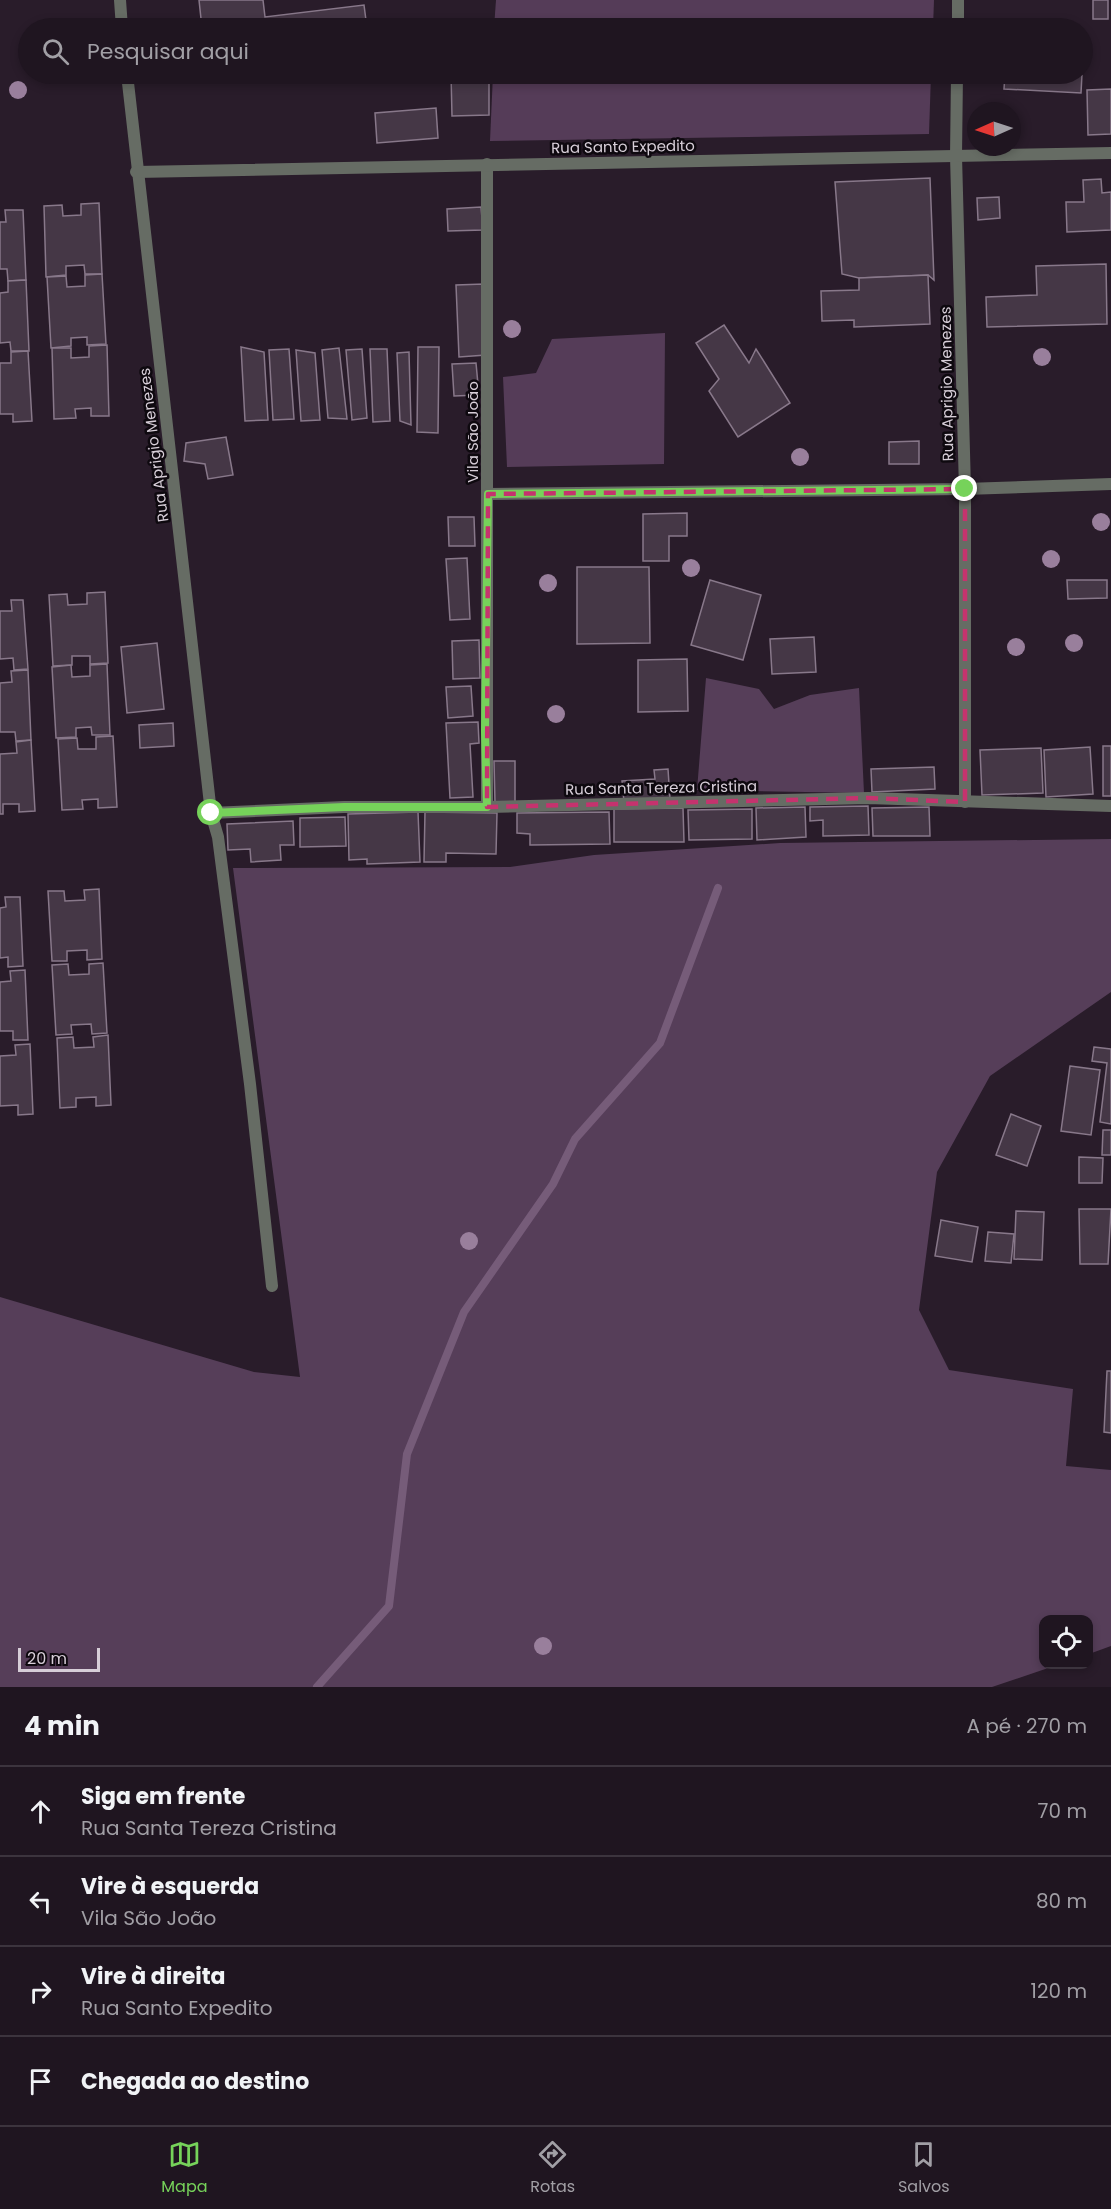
<!DOCTYPE html>
<html lang="pt">
<meta charset="utf-8">
<style>
body{margin:0;font-family:Poppins,sans-serif;background:#2c222d;color:#f1f3f6}
.controls{position:absolute;right:18px;bottom:18px;display:grid;overflow:hidden;border-radius:12px;box-shadow:0 3px 9px #0003}
.controls button{width:54px;height:54px;display:grid;place-items:center;padding:0;border:0;border-bottom:2px solid #3c343e;background:#1f1520;color:#f1f3f6;font:30px sans-serif}
.compass{position:absolute;left:967px;top:102px;width:54px;height:54px;border-radius:50%;background:#1f1520;box-shadow:0 3px 9px #0003;rotate:267deg}
.scale{position:absolute;left:18px;bottom:15px;width:82px;box-sizing:border-box;padding-left:6px;border:3px solid #d7ced8;border-top:0;font-size:16px;line-height:21px;white-space:nowrap;color:#d7ced8;-webkit-text-stroke:4px #0e090f;paint-order:stroke}
.stop{position:absolute;width:18px;height:18px;margin:-14px;border:4px solid #76d25a;border-radius:50%;background:#fff}
.stop.end{background:#76d25a;border-color:#fff;box-shadow:0 2px 6px #0008}
.list{margin:0;padding:0;list-style:none}
h2{display:flex;justify-content:space-between;align-items:center;height:78px;margin:0;padding:0 24px;font-size:26px}
h2 small{font-size:20px;font-weight:400;color:#a19fa5}
.list li{display:grid;grid-template-columns:39px 1fr auto;gap:18px;align-items:center;box-sizing:border-box;height:90px;padding:0 24px;border-top:2px solid #3c343e}
.list b{display:block;font-size:22px;white-space:nowrap}
.list p{margin:0;font-size:20px;white-space:nowrap;color:#a19fa5}
.list em{font-size:20px;font-style:normal;color:#a19fa5}
.icon{flex:none;width:33px;height:33px;fill:none;stroke:currentColor;stroke-width:2;stroke-linecap:round;stroke-linejoin:round}
.map{position:relative;flex:none;width:1111px;height:1687px;overflow:hidden}
.search{position:absolute;background:#1f1520;box-shadow:0 3px 9px #0003;left:18px;right:18px;top:18px;height:66px;display:flex;align-items:center;gap:15px;box-sizing:border-box;padding:0 21px;border-radius:33px;color:#a19fa5;font-size:22px}
.sheet{height:438px;background:#1f1520}
nav{display:flex;justify-content:space-around;align-items:center;box-sizing:border-box;height:84px;border-top:2px solid #3c343e;background:#1f1520;font-size:16px;color:#a19fa5}
nav a{display:grid;justify-items:center;gap:3px}
nav .on{color:#76d25a}
.map>svg:first-child{display:block}
</style>
<div class="map">
<svg width="1111" height="1687" viewBox="0 0 1111 1687">
<rect width="100%" height="100%" fill="#291c2a"/>
<!-- green -->
<g fill="#563e59">
<path d="M706,678L759,689L774,709L810,695L859,688L864,793L697,790Z"/>
<path d="M1111,839V992L990,1076L937,1172L919,1310L949,1370L1073,1389L1066,1466L1111,1470V1646L1089,1654L1088,1620H1044V1664L1057,1665L992,1687H0V1297L254,1372L300,1377L233,868L510,867L594,855L780,843Z"/>
</g>
<!-- forest -->
<g fill="#553c58">
<path d="M496,0H934L933,28H494Z"/>
<path d="M493,74H931L929,134L490,141Z"/>
<path d="M665,333L664,464L507,467L503,377L536,373L552,339Z"/>
</g>
<g fill="none" stroke-linecap="round" stroke-linejoin="round">
<!-- stream -->
<path stroke="#765c79" stroke-width="8" d="M317,1687L389,1606L407,1454L464,1312L553,1184L575,1139L660,1043L718,888"/>
</g>
<!-- building -->
<g fill="#453746" stroke="#88788a" stroke-width="1.5">
<path d="M199,0H263L265,17L364,5L367,28H202Z"/>
<rect x="1093" y="0" width="15" height="19"/>
<path d="M451,74H489V115L452,116Z"/>
<path d="M1005,74H1082L1081,93L1004,89Z"/>
<path d="M1111,89V134L1088,135L1087,90Z"/>
<path d="M436,108L438,138L377,143L375,113Z"/>
<path d="M930,178L934,280L928,275L859,278L842,274L835,182Z"/>
<path d="M1101,179L1102,193L1111,192V230L1067,232L1066,202H1084L1083,180Z"/>
<path d="M999,197L1000,218L978,220L977,198Z"/>
<path d="M99,203L102,274H85L84,265L66,266V275L46,277L44,206L62,205L63,216L81,215V204Z"/>
<path d="M481,207L483,230L448,231L447,209Z"/>
<path d="M5,210H23L26,280L8,281L7,269H0V222H6Z"/>
<path d="M1106,264L1107,324L987,327L986,297L1037,295L1036,266Z"/>
<path d="M102,274L106,344L87,345V337L71,338V346L51,348L47,277L66,276L67,287L85,286V275Z"/>
<path d="M928,275L930,324L854,327V320L822,321L821,291L859,290V278Z"/>
<path d="M26,280L29,351H11L10,342L0,343V293L8,292V281Z"/>
<path d="M484,284L486,355L459,357L456,285Z"/>
<path d="M724,325L749,363L756,349L790,403L738,437L709,391L719,379L696,343Z"/>
<path d="M107,345L109,416H91V408L75,409L76,418L54,419L52,348H71V358L89,357V346Z"/>
<path d="M241,347L264,352L268,420L245,421Z"/>
<path d="M418,347H439L438,433L417,432Z"/>
<path d="M339,348L347,419L328,418L322,350Z"/>
<path d="M289,349L294,419L273,420L269,350Z"/>
<path d="M362,349L367,418L352,420L346,350Z"/>
<path d="M370,349H387L390,421L373,422Z"/>
<path d="M296,350L315,353L320,420L301,421Z"/>
<path d="M28,351L32,421L13,422V414H0V363H11V352Z"/>
<path d="M409,352L411,425L400,421L397,353Z"/>
<path d="M476,363L479,395L454,396L452,364Z"/>
<path d="M226,437L233,475L208,479L205,464L184,461L186,443Z"/>
<path d="M919,441V464H889V442Z"/>
<path d="M687,513V536H669V561H643V514Z"/>
<path d="M448,517H474L475,546H449Z"/>
<path d="M467,558L470,619L450,620L446,559Z"/>
<path d="M577,567H649L650,643L577,644Z"/>
<path d="M710,580L761,595L743,660L691,645Z"/>
<path d="M1067,580H1107V598L1068,599Z"/>
<path d="M105,592L108,663L90,664V656H72V665L53,666L49,595L67,594L68,605L87,604V593Z"/>
<path d="M11,600H23L28,669L14,670L13,658L0,659V611H12Z"/>
<path d="M814,637L816,672L772,674L770,639Z"/>
<path d="M479,640L480,678L453,679L452,641Z"/>
<path d="M157,643L164,709L127,713L121,647Z"/>
<path d="M687,659L688,711L638,712V660Z"/>
<path d="M107,664L110,735H92L91,727L76,728V737L56,738L52,667L71,665L72,677L90,676V665Z"/>
<path d="M28,670L31,740L16,741L15,732H0V683L12,682L11,671Z"/>
<path d="M471,686L473,716L448,718L446,687Z"/>
<path d="M478,722L479,743L470,744L473,797L450,798L446,723Z"/>
<path d="M173,723L174,746L140,748L139,725Z"/>
<path d="M113,736L117,807L98,808V799L82,800L83,809L62,810L58,739L77,738L78,749H96V737Z"/>
<path d="M31,740L35,811L19,812V804H3V814H0V754L17,753L16,742Z"/>
<rect x="1103" y="746" width="8" height="50"/>
<path d="M1090,747L1093,794L1046,797L1044,750Z"/>
<path d="M1041,748L1043,793L982,795L980,750Z"/>
<path d="M494,761H515V803H495Z"/>
<path d="M934,767L935,789L872,792L871,769Z"/>
<path d="M668,769L670,799L624,802L622,781L655,779L654,770Z"/>
<path d="M868,806L869,835L823,836V820L810,821V807Z"/>
<path d="M805,807L806,837L757,840L756,808Z"/>
<path d="M929,807L930,836H873L872,808Z"/>
<path d="M683,808L684,842H614V809Z"/>
<path d="M752,809V839L689,840L688,810Z"/>
<path d="M418,812L420,862L367,864V859L349,860L348,814Z"/>
<path d="M425,812L497,813L496,854L446,853V862H424Z"/>
<path d="M609,812L610,844L530,845V834L517,833V813Z"/>
<path d="M345,817L346,846L300,847V818Z"/>
<path d="M293,821L294,845H280L281,860L251,862L250,849L228,850L227,824Z"/>
<path d="M99,889L102,959L87,960V950L67,951V961H52L48,891H64L65,901L85,900L84,890Z"/>
<path d="M5,897H20L23,966L8,967V957L0,958V908L6,907Z"/>
<path d="M103,963L107,1033L92,1034L91,1024L71,1025L72,1034L56,1035L52,965L68,964L69,975L89,974V964Z"/>
<path d="M25,970L28,1040H13V1031H0V982L11,981L10,971Z"/>
<path d="M108,1035L111,1105L96,1106V1097L76,1098V1107L60,1108L57,1038L73,1037L74,1048L94,1047L93,1037Z"/>
<path d="M30,1044L33,1114L18,1115V1105L0,1106V1056L16,1055L15,1045Z"/>
<path d="M1094,1047L1111,1049V1124L1100,1122L1107,1063L1092,1061Z"/>
<path d="M1070,1066L1100,1070L1091,1135L1061,1131Z"/>
<path d="M1011,1114L1041,1126L1027,1166L996,1155Z"/>
<path d="M1103,1130H1111V1155H1102Z"/>
<path d="M1079,1157L1103,1158L1102,1183H1079Z"/>
<path d="M1079,1209H1111L1108,1264H1080Z"/>
<path d="M1016,1211L1044,1212L1042,1260L1014,1259Z"/>
<path d="M941,1220L978,1227L972,1262L935,1256Z"/>
<path d="M988,1232L1014,1234L1011,1263L985,1261Z"/>
<path d="M1107,1371H1111V1433L1104,1432Z"/>
</g>
<g fill="none" stroke-linecap="round" stroke-linejoin="round">
<!-- minor -->
<g stroke="#666c64" stroke-width="12">
<path d="M120,0L122,28"/>
<path d="M958,28V0"/>
<path d="M127,74L211,813L218,837L250,1084L272,1286"/>
<path d="M957,74L956,156L965,489V802"/>
<path d="M487,164V807"/>
<path d="M136,172L1111,153"/>
<path d="M488,494L965,489L1111,484"/>
<path d="M211,813L344,807H487L868,798L1111,806"/>
</g>
</g>
<!-- trees -->
<g fill="#997f9c">
<circle cx="18" cy="90" r="9"/>
<circle cx="512" cy="329" r="9"/>
<circle cx="1042" cy="357" r="9"/>
<circle cx="800" cy="457" r="9"/>
<circle cx="1101" cy="522" r="9"/>
<circle cx="1051" cy="559" r="9"/>
<circle cx="691" cy="568" r="9"/>
<circle cx="548" cy="583" r="9"/>
<circle cx="1074" cy="643" r="9"/>
<circle cx="1016" cy="647" r="9"/>
<circle cx="556" cy="714" r="9"/>
<circle cx="469" cy="1241" r="9"/>
<circle cx="543" cy="1646" r="9"/>
</g>
<g fill="none" stroke-linecap="round" stroke-linejoin="round">
<!-- route -->
<path stroke="#76d25a" stroke-width="8" d="M211,813L344,807H487L485,731L488,494L965,489"/>
</g>
<!-- marked area -->
<path fill="none" stroke="#c5336e" stroke-width="4.5" stroke-dasharray="12 8" stroke-linejoin="round" d="M965,489V802L868,798L487,807L488,494Z"/>
<g text-anchor="middle" stroke-width="5" stroke-linejoin="round" paint-order="stroke">
<!-- street labels -->
<g font-size="15" fill="#d7ced8" stroke="#0e090f">
<text transform="translate(623 147) rotate(-1)" y="5">Rua Santo Expedito</text>
<text transform="translate(947 384) rotate(-91)" y="5">Rua Aprigio Menezes</text>
<text transform="translate(473 432) rotate(-90)" y="5">Vila São João</text>
<text transform="translate(154 445) rotate(-97)" y="5">Rua Aprigio Menezes</text>
<text transform="translate(661 788) rotate(-1)" y="5">Rua Santa Tereza Cristina</text>
</g>
</g>
</svg>
<div class="controls">
<button><svg class="icon" aria-label="locate" viewBox="0 0 24 24"><circle cx="12" cy="12" r="6"/><path d="M12 2v4M12 18v4M2 12h4M18 12h4"/></svg></button>
</div>
<svg class="compass" viewBox="-18 -18 36 36"><path d="M0-13l5 13h-10z" fill="#e53935"/><path d="M0 13l5-13h-10z" fill="#a19fa5"/></svg>
<div class="scale">20 m</div>
<div class="stop" style="left:211px;top:813px"></div>
<div class="stop end" style="left:965px;top:489px"></div>
<div class="search"><svg class="icon" aria-label="search" viewBox="0 0 24 24"><circle cx="10" cy="10" r="6"/><path d="M15 15l6 6"/></svg>Pesquisar aqui</div>
</div>
<section class="sheet">
<h2>4 min<small>A pé · 270 m</small></h2>
<ul class="list">
<li><svg class="icon" aria-label="ahead" viewBox="0 0 24 24"><path d="M12 20V5M6 11l6-6 6 6"/></svg><div><b>Siga em frente</b><p>Rua Santa Tereza Cristina</p></div><em>70 m</em></li>
<li><svg class="icon" aria-label="left" viewBox="0 0 24 24"><path d="M17 20v-9H6M10 6l-5 5 5 5"/></svg><div><b>Vire à esquerda</b><p>Vila São João</p></div><em>80 m</em></li>
<li><svg class="icon" aria-label="right" viewBox="0 0 24 24"><path d="M7 20v-9h11M14 6l5 5-5 5"/></svg><div><b>Vire à direita</b><p>Rua Santo Expedito</p></div><em>120 m</em></li>
<li><svg class="icon" aria-label="arrive" viewBox="0 0 24 24"><path d="M6 21V4h12l-3 4 3 4H6"/></svg><div><b>Chegada ao destino</b></div></li>
</ul>
</section>
<nav>
<a class="on"><svg class="icon" aria-label="map" viewBox="0 0 24 24"><path d="M3 6l6-2 6 2 6-2v14l-6 2-6-2-6 2zM9 4v14M15 6v14"/></svg>Mapa</a>
<a><svg class="icon" aria-label="directions" viewBox="0 0 24 24"><path d="M12 3l9 9-9 9-9-9zM9 14v-3h6M13 9l2 2-2 2"/></svg>Rotas</a>
<a><svg class="icon" aria-label="saved" viewBox="0 0 24 24"><path d="M7 4h10v16l-5-4-5 4z"/></svg>Salvos</a>
</nav>
